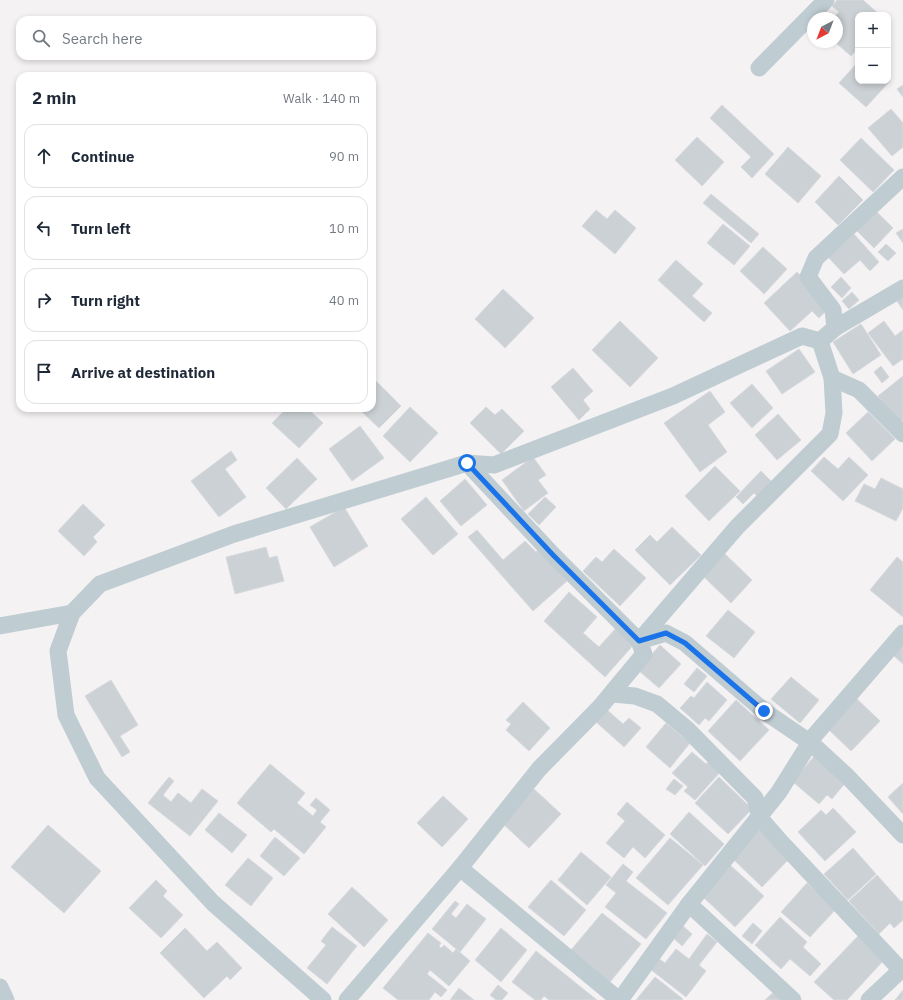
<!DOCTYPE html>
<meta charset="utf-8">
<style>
body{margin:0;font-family:"IBM Plex Sans",sans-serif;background:#f2f2f3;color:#1f2937}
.controls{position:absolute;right:12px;top:12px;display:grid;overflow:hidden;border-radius:8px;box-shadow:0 2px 6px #0003}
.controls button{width:36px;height:36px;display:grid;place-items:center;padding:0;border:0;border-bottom:1px solid #e0e1e3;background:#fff;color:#1f2937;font:20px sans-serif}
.compass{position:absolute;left:807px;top:12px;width:36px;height:36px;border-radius:50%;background:#fff;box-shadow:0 2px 6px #0003;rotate:222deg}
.stop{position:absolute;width:12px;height:12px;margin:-9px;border:3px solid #1a73e8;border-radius:50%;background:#fff}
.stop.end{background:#1a73e8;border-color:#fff;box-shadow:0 1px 4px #0008}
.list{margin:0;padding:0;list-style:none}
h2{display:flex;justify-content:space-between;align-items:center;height:52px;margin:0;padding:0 16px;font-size:17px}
h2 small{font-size:13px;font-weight:400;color:#747a83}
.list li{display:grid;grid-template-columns:26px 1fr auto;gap:12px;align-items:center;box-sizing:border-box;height:64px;margin:0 8px 8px;padding:0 8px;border:1px solid #e0e1e3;border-radius:12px}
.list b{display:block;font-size:15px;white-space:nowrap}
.list em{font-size:13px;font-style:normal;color:#747a83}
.icon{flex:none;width:22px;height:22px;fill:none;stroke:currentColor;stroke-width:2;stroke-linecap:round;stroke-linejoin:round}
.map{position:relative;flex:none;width:903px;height:1000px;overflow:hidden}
.search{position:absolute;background:#fff;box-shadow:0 2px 6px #0003;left:16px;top:16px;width:360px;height:44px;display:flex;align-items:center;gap:10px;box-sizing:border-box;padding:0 14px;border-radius:12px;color:#747a83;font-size:15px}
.panel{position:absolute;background:#fff;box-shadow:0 2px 6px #0003;left:16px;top:72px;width:360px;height:340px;border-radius:12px}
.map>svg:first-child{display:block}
</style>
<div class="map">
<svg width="903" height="1000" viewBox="0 0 903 1000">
<rect width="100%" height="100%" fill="#f5f2f3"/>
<!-- building -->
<g fill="#ccd1d5" stroke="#d6dade">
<path d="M837,0H863L880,15H858V48L851,56L835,42H837V18H833L839,12L832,6Z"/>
<path d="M858,62V81H888V79L890,81L866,107L839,83Z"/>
<path d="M903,85V97L897,89Z"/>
<path d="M722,105L774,154L752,178L741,167L751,157L710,118Z"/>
<path d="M891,109L903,123V147L892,156L868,128Z"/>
<path d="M697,137L724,162L702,186L675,160Z"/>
<path d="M861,138L894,170L873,192L840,160Z"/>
<path d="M788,147L821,176L798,203L765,174Z"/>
<path d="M839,176L863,200L838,225L815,202Z"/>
<path d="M711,194L759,234L751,243L703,203Z"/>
<path d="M596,210L607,219L615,210L636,228L615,254L582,226Z"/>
<path d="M875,210L893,228L874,248L856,230Z"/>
<path d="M723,224L750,246L734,265L707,243Z"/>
<path d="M903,229V243L896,233Z"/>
<path d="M854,234L879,262L870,271L860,260L844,274L828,257Z"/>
<path d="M886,244L896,253L888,261L878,252Z"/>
<path d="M763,247L787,269L764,294L740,271Z"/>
<path d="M676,260L703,284L692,296L712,313L704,322L658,280Z"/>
<path d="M797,272L830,307L819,318L812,311L790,331L764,303Z"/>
<path d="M841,277L851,288L842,298L831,287Z"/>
<path d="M503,289L534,318L505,348L475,319Z"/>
<path d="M852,292L859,300L849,309L842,301Z"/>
<path d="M903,292V310L895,298Z"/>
<path d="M620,321L658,358L630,387L592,350Z"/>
<path d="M884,321L895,336L903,330V359L893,366L868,333Z"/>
<path d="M861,324L881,355L853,374L833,342Z"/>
<path d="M799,349L815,372L782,394L766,371Z"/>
<path d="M881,366L889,377L882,383L874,372Z"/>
<path d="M573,368L593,391L583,400L590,409L579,420L551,387Z"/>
<path d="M903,376V420L899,423L878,396Z"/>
<path d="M373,378L401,406L379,428L358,408H372Z"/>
<path d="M752,384L773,408L752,428L730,403Z"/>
<path d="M710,391L725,412L708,425L727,452L700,472L664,423Z"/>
<path d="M410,407L438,433L410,462L383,436Z"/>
<path d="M486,407L495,415L502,409L524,431L501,454L470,423Z"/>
<path d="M287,408H307L323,423L299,448L272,423Z"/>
<path d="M868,412L895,439L872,461L846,433Z"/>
<path d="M778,414L801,440L777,460L755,435Z"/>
<path d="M360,426L384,458L352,481L329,449Z"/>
<path d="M231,451L237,460L225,469L246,497L219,517L191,481Z"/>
<path d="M533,457L546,475L538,480L548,493L524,511L502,480Z"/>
<path d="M824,457L838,469L849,457L868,475L843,501L811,471Z"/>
<path d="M297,458L317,479L286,509L266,488Z"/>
<path d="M715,466L740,491L709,521L685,496Z"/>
<path d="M761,471L773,483L759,498L754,493L743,504L736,497Z"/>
<path d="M881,478L903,489V508L896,521L855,501L864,484L875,489Z"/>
<path d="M465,479L487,505L461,526L440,501Z"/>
<path d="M426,497L458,534L433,555L401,519Z"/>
<path d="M545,497L556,507L539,525L528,514Z"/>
<path d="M83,504L105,525L93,537L97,542L84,556L58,531Z"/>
<path d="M344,507L368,546L334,567L310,527Z"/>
<path d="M672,527L701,555L670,585L635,550L650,535L657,542Z"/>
<path d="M477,530L503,560L525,541L536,552L539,549L567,581L533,611L468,537Z"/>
<path d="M266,547L269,558L277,556L284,581L235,594L226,557Z"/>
<path d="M614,549L646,578L620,606L583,571L596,557L602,562Z"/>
<path d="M724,553L752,580L731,603L703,576Z"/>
<path d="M897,557L903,562V617L870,590Z"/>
<path d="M569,592L597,617L583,633L599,647L617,627L635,643L605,677L544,621Z"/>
<path d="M728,610L755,632L734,658L706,636Z"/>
<path d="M903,644V664L893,655Z"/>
<path d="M660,645L681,664L659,688L638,670Z"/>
<path d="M697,668L707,676L694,692L684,684Z"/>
<path d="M791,677L819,700L800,723L771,699Z"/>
<path d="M111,680L138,725L120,736L130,752L122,757L85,696Z"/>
<path d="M707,682L727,700L709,721L705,718L699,725L680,708L691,696L694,698Z"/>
<path d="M855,697L880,721L851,751L827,728Z"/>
<path d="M736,700L769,730L740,761L708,731Z"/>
<path d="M523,702L550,728L529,751L506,730L511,724L506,720Z"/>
<path d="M606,709L623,724L629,718L641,728L624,747L595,721Z"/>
<path d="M666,723L690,743L670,768L646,747Z"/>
<path d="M692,752L706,764L710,759L722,770L695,800L684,791L688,787L672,773Z"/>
<path d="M815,755L846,782L832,799L827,795L819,804L793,782Z"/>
<path d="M270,764L305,793L297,803L313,816L317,810L310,805L316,798L330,810L320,822L326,827L304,854L274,829L271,832L237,803Z"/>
<path d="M169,777L174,781L163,795L171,802L178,793L191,803L202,789L218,801L190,836L148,803Z"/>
<path d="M719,777L752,809L728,834L695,803Z"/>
<path d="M674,779L683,786L675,795L666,789Z"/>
<path d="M903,783V814L888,797Z"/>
<path d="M534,789L561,814L529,848L502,823Z"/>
<path d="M443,796L468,819L442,847L417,823Z"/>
<path d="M627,802L665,835L645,858L633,847L624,858L606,843L625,821L617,814Z"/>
<path d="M833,808L856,832L825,861L798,832L821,810L826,815Z"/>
<path d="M689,812L724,844L705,866L670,834Z"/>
<path d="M219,813L247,835L232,853L205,830Z"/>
<path d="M48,825L101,871L64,913L11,867Z"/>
<path d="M758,829L789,859L762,887L731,857Z"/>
<path d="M275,837L300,858L284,876L260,856Z"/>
<path d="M670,838L703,865L668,905L636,878Z"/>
<path d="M853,848L876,874L848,900L824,874Z"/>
<path d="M581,852L611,877L587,905L558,880Z"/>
<path d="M248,858L273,878L251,906L225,885Z"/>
<path d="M623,864L633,872L626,881L667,913L646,939L605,907L616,893L606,885Z"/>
<path d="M729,864L764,896L735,927L701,895Z"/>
<path d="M877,875L901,902L903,900V920L894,928L890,923L879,934L849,901Z"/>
<path d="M156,880L167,891L163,896L183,915L161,938L129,908Z"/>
<path d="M551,880L586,910L564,936L528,907Z"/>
<path d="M807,883L836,909L810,937L781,912Z"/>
<path d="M352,887L388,920L364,947L328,914Z"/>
<path d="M455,901L459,904L451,914L456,918L467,904L486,919L460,952L432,929Z"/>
<path d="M602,913L641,944L610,982L571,950Z"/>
<path d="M780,917L807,942L803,947L821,964L810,976L790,959L781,969L755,945Z"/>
<path d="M753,923L762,931L752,944L742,936Z"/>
<path d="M682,925L692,934L682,946L672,937Z"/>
<path d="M332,927L357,946L327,984L307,968L326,945L321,941Z"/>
<path d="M185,928L207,951L217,942L242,968L230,980L227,976L204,998L160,953Z"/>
<path d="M501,928L527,950L501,982L475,960Z"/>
<path d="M428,933L441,943L439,946L441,948L444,945L453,953L456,949L470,961L449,986L430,970L427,974L447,990L441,997L435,992L429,1000H398L383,988Z"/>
<path d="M707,934L717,942L699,965L706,971L686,997L650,969L658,958L665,963L676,949L689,959Z"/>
<path d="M858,936L884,960L847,1000H834L814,982Z"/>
<path d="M536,951L597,1000H549L544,996L541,1000H535L512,982Z"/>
<path d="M655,977L683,999L682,1000H636Z"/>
<path d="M498,985L508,993L502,1000H496L490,995Z"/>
<path d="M459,988L474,1000H450Z"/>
<path d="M776,990L786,1000H765Z"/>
<path d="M903,990V1000H895Z"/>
</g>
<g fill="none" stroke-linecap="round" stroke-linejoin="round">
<!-- minor -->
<g stroke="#bfcdd3" stroke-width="17">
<path d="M759,68L826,0"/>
<path d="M835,328L833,310L808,277L816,258L903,177"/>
<path d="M832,378L859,390L903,434"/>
<path d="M467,463L554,556L639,641L666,633L685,643L764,711L811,743L848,777L903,835"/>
<path d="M0,626L72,613"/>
<path d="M612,694L635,696L657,704L687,729L755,798L760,818L780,841L900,969"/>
<path d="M460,868L619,1000"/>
<path d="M689,904L793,1000"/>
<path d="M0,987L6,1000"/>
<path d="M323,1000L213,903L97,778L66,715L58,651L72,613L100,584L234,534L467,463L494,465L673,396L802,336L820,341L835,328L903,288"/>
<path d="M347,1000L460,868L539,769L600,707L644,654L639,641L737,527L830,434L834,413L832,378L820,341"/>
<path d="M620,1000L689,904L779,792L814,736L903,633"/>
<path d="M869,1000L903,968"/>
</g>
</g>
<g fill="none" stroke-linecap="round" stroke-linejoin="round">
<!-- route -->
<path stroke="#1a73e8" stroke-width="5" d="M467,463L554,556L639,641L666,633L685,643L764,711"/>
</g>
</svg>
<div class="controls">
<button>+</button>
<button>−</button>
</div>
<svg class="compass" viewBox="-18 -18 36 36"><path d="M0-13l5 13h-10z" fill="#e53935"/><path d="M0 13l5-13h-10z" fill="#747a83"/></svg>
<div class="stop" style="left:467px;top:463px"></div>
<div class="stop end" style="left:764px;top:711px"></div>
<div class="search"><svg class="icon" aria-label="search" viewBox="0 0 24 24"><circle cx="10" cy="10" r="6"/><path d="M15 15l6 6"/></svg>Search here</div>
<section class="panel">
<h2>2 min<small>Walk · 140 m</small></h2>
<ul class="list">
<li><svg class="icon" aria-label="ahead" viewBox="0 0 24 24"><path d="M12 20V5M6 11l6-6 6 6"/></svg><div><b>Continue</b></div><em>90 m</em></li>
<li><svg class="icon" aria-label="left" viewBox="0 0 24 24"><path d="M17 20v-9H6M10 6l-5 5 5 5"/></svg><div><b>Turn left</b></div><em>10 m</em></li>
<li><svg class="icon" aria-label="right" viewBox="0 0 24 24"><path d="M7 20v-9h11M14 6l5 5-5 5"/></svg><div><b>Turn right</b></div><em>40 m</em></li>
<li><svg class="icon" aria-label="arrive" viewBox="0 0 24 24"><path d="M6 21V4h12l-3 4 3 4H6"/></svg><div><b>Arrive at destination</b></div></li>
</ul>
</section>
</div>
